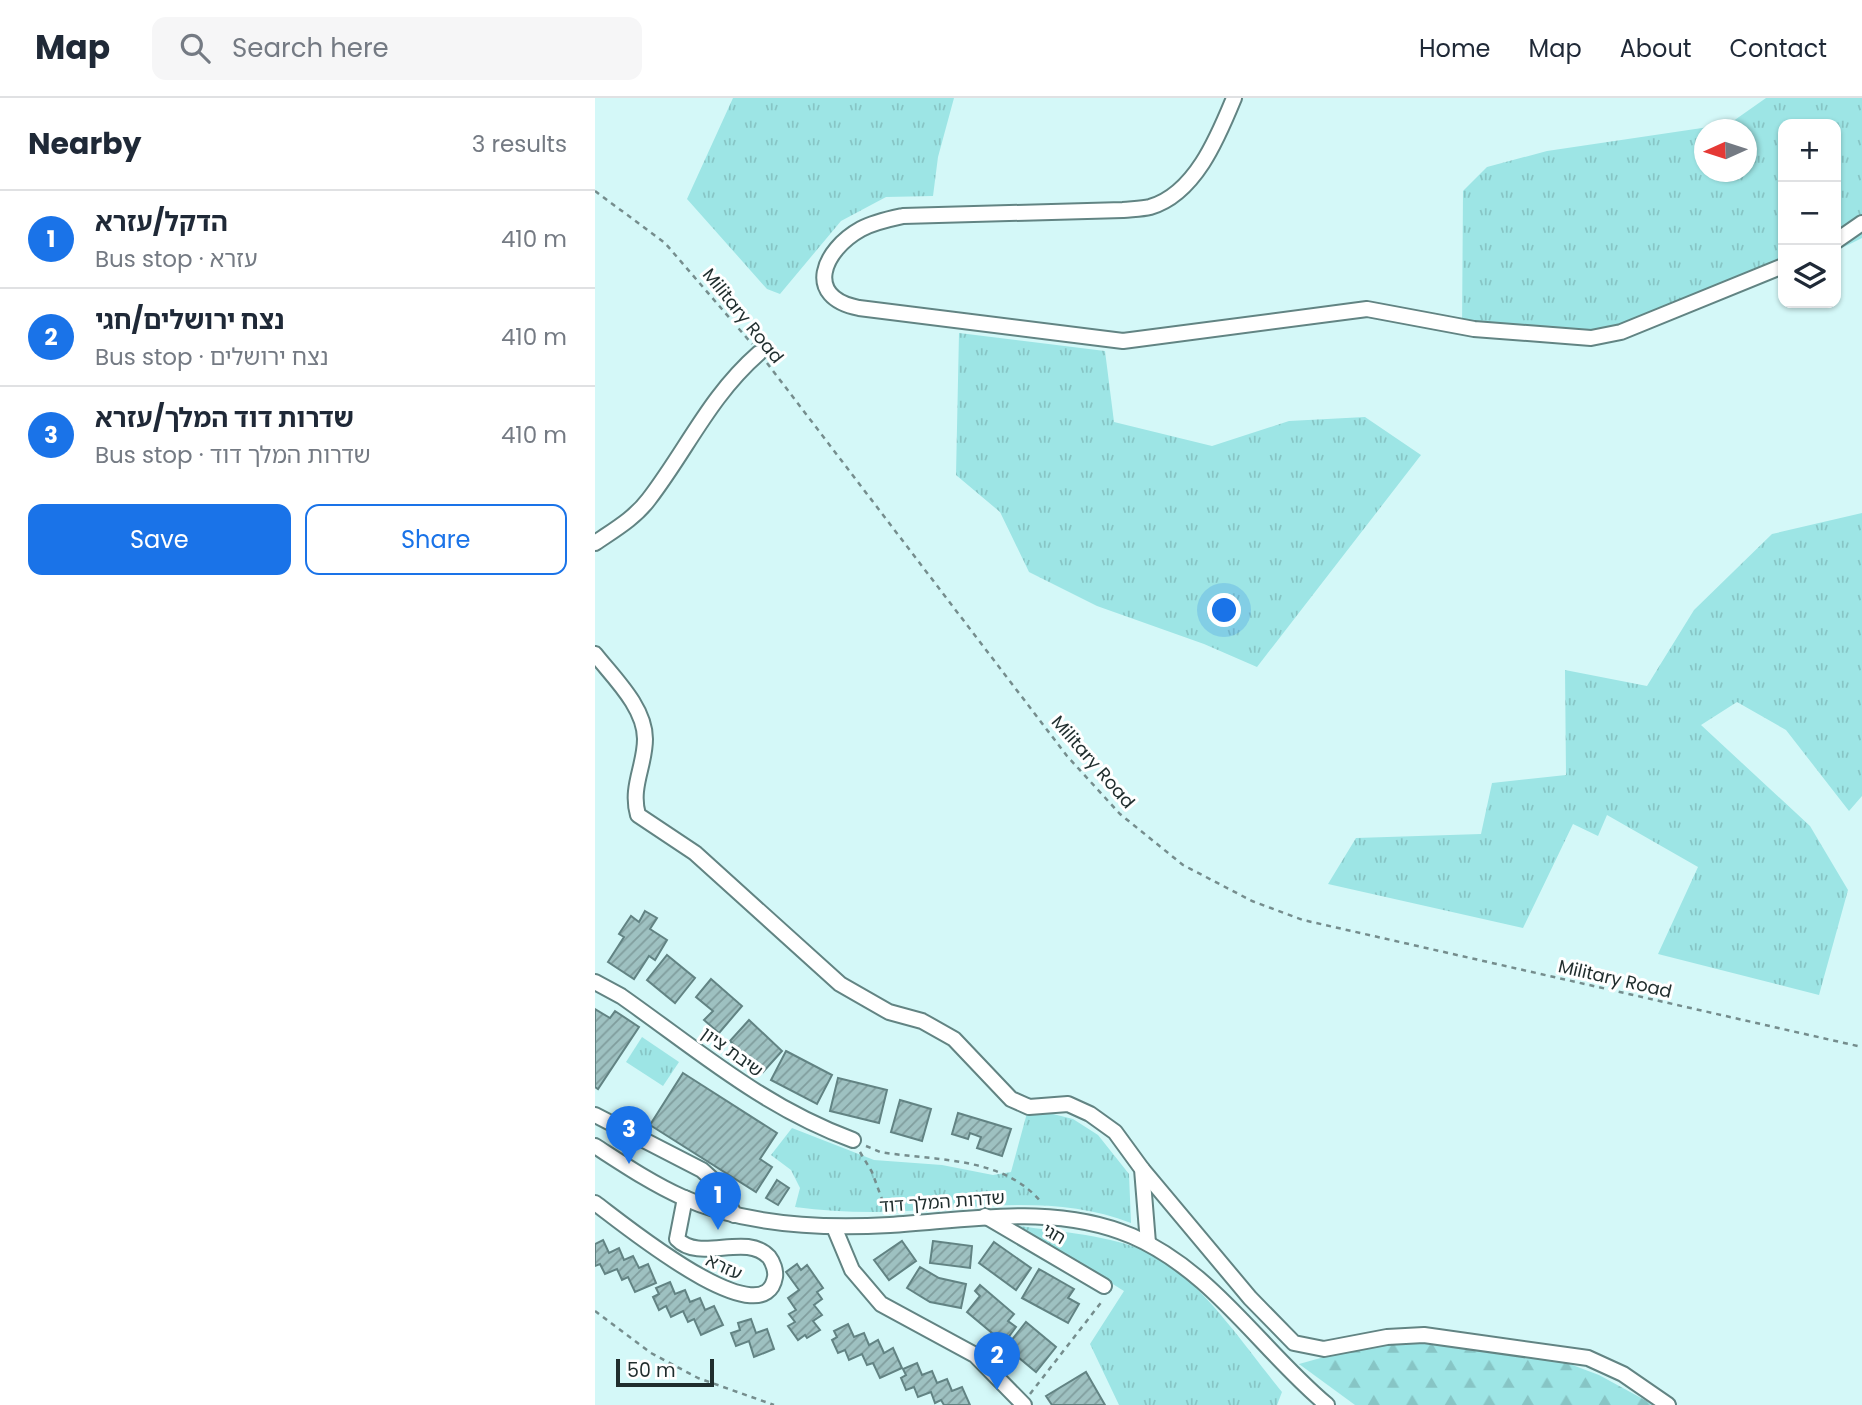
<!DOCTYPE html>
<meta charset="utf-8">
<style>
body{margin:0;font-family:Poppins,"Noto Sans Hebrew",sans-serif;background:#f6f6f7;color:#1f2937}
.controls{position:absolute;right:21px;top:21px;display:grid;overflow:hidden;border-radius:14px;box-shadow:0 2px 5px #0004}
.controls button{width:63px;height:63px;display:grid;place-items:center;padding:0;border:0;border-bottom:2px solid #e0e1e3;background:#fff;color:#1f2937;font:35px sans-serif}
.compass{position:absolute;left:1099px;top:21px;width:63px;height:63px;border-radius:50%;background:#fff;box-shadow:0 2px 5px #0004;rotate:267deg}
.scale{position:absolute;left:21px;bottom:18px;width:98px;box-sizing:border-box;padding-left:7px;border:4px solid #1f2d2d;border-top:0;font-size:19px;line-height:24px;white-space:nowrap;color:#1f2d2d;-webkit-text-stroke:5px #fff;paint-order:stroke}
.you{position:absolute;left:630px;top:513px;width:24px;height:24px;margin:-18px;border:5px solid #fff;border-radius:50%;background:#1a73e8;box-shadow:0 0 0 10px #1a73e833}
.badge{display:grid;place-items:center;width:46px;height:46px;border-radius:50%;background:#1a73e8;color:#fff;font-size:23px;font-weight:700}
.pin{position:absolute;translate:-50% -58px;filter:drop-shadow(0 2px 4px #0008)}
.pin::after{content:'';position:absolute;top:37px;width:24px;height:21px;background:inherit;clip-path:polygon(0 0,100% 0,50% 100%)}
.list{margin:0;padding:0;list-style:none}
h2{display:flex;justify-content:space-between;align-items:center;height:91px;margin:0;padding:0 28px;font-size:30px}
h2 small{font-size:23px;font-weight:400;color:#747a83}
.list li{display:grid;grid-template-columns:46px 1fr auto;gap:21px;align-items:center;box-sizing:border-box;height:98px;padding:0 28px;border-top:2px solid #e0e1e3}
.list b{display:block;font-size:26px;white-space:nowrap}
.list p{margin:0;font-size:23px;white-space:nowrap;color:#747a83}
.list em{font-size:23px;font-style:normal;color:#747a83}
.actions{display:flex;gap:14px;padding:21px 28px}
.actions a{flex:1;padding:16px 0;border:2px solid #1a73e8;border-radius:14px;text-align:center;font-size:24px;color:#1a73e8}
.actions .main{background:#1a73e8;color:#fff}
.icon{flex:none;width:38px;height:38px;fill:none;stroke:currentColor;stroke-width:2;stroke-linecap:round;stroke-linejoin:round}
.map{position:relative;flex:none;width:1267px;height:1307px;overflow:hidden}
header{display:flex;align-items:center;gap:42px;box-sizing:border-box;height:98px;padding:0 35px;background:#fff;border-bottom:2px solid #e0e1e3}
header strong{font-size:33px}
nav{display:flex;gap:38px;margin-inline-start:auto;font-size:24px}
.search{width:490px;height:63px;background:#f6f6f7;display:flex;align-items:center;gap:18px;box-sizing:border-box;padding:0 24px;border-radius:14px;color:#747a83;font-size:26px}
main{display:flex}
aside{flex:1;background:#fff}
.map>svg:first-child{display:block}
</style>
<header>
<strong>Map</strong>
<div class="search"><svg class="icon" aria-label="search" viewBox="0 0 24 24"><circle cx="10" cy="10" r="6"/><path d="M15 15l6 6"/></svg>Search here</div>
<nav><a>Home</a><a>Map</a><a>About</a><a>Contact</a></nav>
</header>
<main>
<aside>
<h2>Nearby<small>3 results</small></h2>
<ul class="list">
<li><span class="badge">1</span><div><b>הדקל/עזרא</b><p>Bus stop · עזרא</p></div><em>410 m</em></li>
<li><span class="badge">2</span><div><b>נצח ירושלים/חגי</b><p>Bus stop · נצח ירושלים</p></div><em>410 m</em></li>
<li><span class="badge">3</span><div><b>שדרות דוד המלך/עזרא</b><p>Bus stop · שדרות המלך דוד</p></div><em>410 m</em></li>
</ul>
<div class="actions"><a class="main">Save</a><a>Share</a></div>
</aside>
<div class="map">
<svg width="1267" height="1307" viewBox="0 0 1267 1307">
<defs>
<pattern id="grass-tufts" width="24" height="20" patternUnits="userSpaceOnUse" patternTransform="scale(1.75)"><rect width="24" height="20" fill="#9de5e5"/><path d="M3 7l-1-3M5 7V3M7 7l1-3M15 17l-1-3M17 17v-4M19 17l1-3" fill="none" stroke="#87c5c5"/></pattern>
<pattern id="forest-firs" width="22" height="20" patternUnits="userSpaceOnUse" patternTransform="scale(1.75)"><rect width="22" height="20" fill="#9de5e5"/><path d="M5 1l3.5 6h-7zM16 11l3.5 6h-7z" fill="#87c5c5"/></pattern>
<pattern id="building-hatch" width="6" height="6" patternUnits="userSpaceOnUse" patternTransform="scale(1.75)"><rect width="6" height="6" fill="#9ec1c1"/><path d="M-1 1l2-2M0 6l6-6M5 7l2-2" fill="none" stroke="#809d9d"/></pattern>
</defs>
<rect width="100%" height="100%" fill="#d4f8f8"/>
<!-- grass -->
<g fill="url(#grass-tufts)" fill-rule="evenodd">
<path d="M138,0H359L343,59L338,98L291,99L246,123L185,196L172,191L92,101Z"/>
<path d="M1171,0H1267V140L1241,153V26H1188V174L1010,245L867,235L868,93L892,69L952,53L1134,26ZM1110,32H1152V74H1110Z"/>
<path d="M364,235L510,253L519,324L617,348L694,323L770,319L826,357L662,569L609,546L502,508L434,474L405,414L361,377Z"/>
<path d="M1267,415V698L1254,713L1191,632L1142,604L1106,627L1215,728L1253,792L1224,897L1063,856L1103,769L1012,717L1003,738L978,726L928,830L733,786L761,740L886,736L897,685L971,677L970,572L1052,588L1099,512L1177,436Z"/>
<path d="M47,939L84,964L68,988L31,964Z"/>
<path d="M450,1014L478,1021L503,1037L534,1076L536,1125C465,1097 386,1109 312,1113C275,1115 237,1114 200,1109L205,1090L196,1072L176,1057L197,1030L279,1062L347,1067L398,1077L416,1074L432,1015Z"/>
<path d="M424,1128C467,1134 515,1137 555,1155C601,1175 654,1254 687,1294L682,1307H524L495,1246L529,1193Z"/>
</g>
<!-- forest -->
<path fill="url(#forest-firs)" d="M840,1243L972,1265L1004,1277L1059,1307H760L704,1266L772,1247Z"/>
<!-- building -->
<g fill="url(#building-hatch)" stroke="#628383" stroke-width="2">
<path d="M50,813L62,820L55,831L72,842L60,862L54,858L39,881L13,864L29,839L24,836L36,818L44,824Z"/>
<path d="M72,857L100,880L80,905L52,882Z"/>
<path d="M116,881L147,908L124,935L109,922L118,913L101,899Z"/>
<path d="M0,911L15,920L20,913L44,929L3,991L0,989Z"/>
<path d="M154,922L187,953L168,974L135,943Z"/>
<path d="M191,953L237,977L222,1006L176,982Z"/>
<path d="M88,975L182,1035L165,1061L177,1069L161,1094L55,1027Z"/>
<path d="M243,980L292,992L284,1025L235,1013Z"/>
<path d="M305,1002L336,1011L327,1043L296,1034Z"/>
<path d="M363,1015L416,1031L407,1058L382,1050L386,1039L375,1035L373,1041L357,1036Z"/>
<path d="M182,1082L194,1090L183,1107L171,1100Z"/>
<path d="M8,1142L14,1155L24,1150L29,1162L38,1158L44,1170L53,1166L61,1185L40,1194L33,1179L27,1182L22,1171L10,1176L5,1166L0,1168V1146Z"/>
<path d="M307,1143L321,1163L294,1182L279,1162Z"/>
<path d="M338,1143L377,1148L375,1170L335,1165Z"/>
<path d="M399,1144L436,1170L421,1192L384,1165Z"/>
<path d="M202,1166L206,1172L212,1167L228,1190L222,1194L227,1201L219,1207L227,1217L218,1223L225,1232L212,1240L210,1237L203,1242L193,1228L200,1224L194,1216L201,1212L193,1200L204,1192L191,1174Z"/>
<path d="M325,1169L344,1180L371,1186L366,1210L335,1204L312,1190Z"/>
<path d="M444,1171L479,1191L473,1200L484,1206L473,1225L427,1200Z"/>
<path d="M75,1184L80,1196L90,1192L95,1204L105,1200L110,1212L119,1208L128,1227L106,1237L99,1221L93,1224L88,1213L76,1219L71,1208L64,1212L58,1199L64,1196L61,1190Z"/>
<path d="M385,1187L419,1216L413,1223L421,1229L409,1245L372,1214L385,1198L380,1193Z"/>
<path d="M156,1221L161,1235L172,1231L179,1251L159,1259L154,1243L141,1248L136,1235L145,1232L143,1225Z"/>
<path d="M431,1224L461,1249L441,1274L411,1249Z"/>
<path d="M253,1226L259,1239L269,1235L274,1247L283,1242L289,1255L298,1250L307,1270L285,1280L278,1265L272,1267L267,1256L254,1262L250,1252L243,1255L237,1242L242,1239L239,1233Z"/>
<path d="M322,1265L327,1277L337,1273L342,1285L352,1281L357,1293L367,1289L375,1307H349L346,1302L340,1305L336,1294L323,1299L319,1289L311,1292L306,1280L311,1277L308,1271Z"/>
<path d="M491,1274L510,1307H457L451,1298Z"/>
</g>
<g fill="none" stroke-linecap="round" stroke-linejoin="round">
<defs>
<g id="minor">
<path d="M639,0C623,39 600,96 555,109C547,111 537,111 528,112L308,118C294,121 279,124 266,131C228,152 208,199 264,210L528,243L772,211L879,231L996,240L1026,234L1188,168"/>
<path d="M1241,143L1267,125"/>
<path d="M0,445C19,432 40,420 54,401C93,350 114,299 164,255"/>
<path d="M0,556C18,579 50,609 50,641C50,668 35,689 43,717L100,755L245,886L294,914L327,923L359,941L416,1001L434,1009L473,1006L495,1016L520,1034L547,1071L553,1145"/>
<path d="M0,884L26,898C103,952 168,1009 258,1042"/>
<path d="M0,1017L107,1072L128,1091L139,1117"/>
<path d="M0,1048C28,1066 56,1085 87,1099C151,1128 227,1131 295,1127C375,1122 460,1105 537,1138C618,1173 666,1252 732,1307"/>
<path d="M547,1071L655,1200L699,1245L729,1251L792,1239L829,1237L993,1260L1028,1276L1073,1307"/>
<path d="M0,1105C21,1120 169,1243 180,1179C181,1173 178,1164 174,1159C151,1134 105,1165 82,1141L90,1100"/>
<path d="M390,1118L509,1188"/>
<path d="M239,1129L257,1172L286,1206L380,1257L429,1307"/>
</g>
</defs>
<!-- minor casing -->
<use href="#minor" stroke="#628483" stroke-width="18"/>
<!-- path -->
<g stroke="#758d8d" stroke-width="2.5" stroke-dasharray="5 5" stroke-linecap="butt">
<path d="M0,93L70,145L157,246"/>
<path d="M172,265L472,658L525,716L588,767L657,803L708,822L1267,949"/>
<path d="M271,1048L285,1054C340,1063 408,1058 446,1104"/>
<path d="M265,1054L277,1074L292,1115"/>
<path d="M0,1213L56,1255L103,1280L179,1307"/>
<path d="M435,1296L508,1202"/>
</g>
<!-- minor -->
<use href="#minor" stroke="#fff" stroke-width="14"/>
</g>
<g text-anchor="middle" stroke-width="6" stroke-linejoin="round" paint-order="stroke">
<!-- street labels -->
<g font-size="18" fill="#1f2d2d" stroke="#fff">
<text transform="translate(148 218) rotate(51)" y="6">Military Road</text>
<text transform="translate(498 664) rotate(49)" y="6">Military Road</text>
<text transform="translate(1020 881) rotate(13)" y="6">Military Road</text>
<text transform="translate(137 954) rotate(36)" y="6">שיבת ציון</text>
<text transform="translate(347 1104) rotate(-4)" y="6">שדרות המלך דוד</text>
<text transform="translate(459 1136) rotate(30)" y="6">חגי</text>
<text transform="translate(129 1169) rotate(25)" y="6">עזרא</text>
</g>
</g>
</svg>
<div class="controls">
<button>+</button>
<button>−</button>
<button><svg class="icon" aria-label="layers" viewBox="0 0 24 24"><path d="M12 4l9 5-9 5-9-5zM3 14l9 5 9-5"/></svg></button>
</div>
<svg class="compass" viewBox="-18 -18 36 36"><path d="M0-13l5 13h-10z" fill="#e53935"/><path d="M0 13l5-13h-10z" fill="#747a83"/></svg>
<div class="scale">50 m</div>
<div class="you"></div>
<div class="pin badge" style="left:123px;top:1132px">1</div>
<div class="pin badge" style="left:402px;top:1292px">2</div>
<div class="pin badge" style="left:34px;top:1066px">3</div>
</div>
</main>
